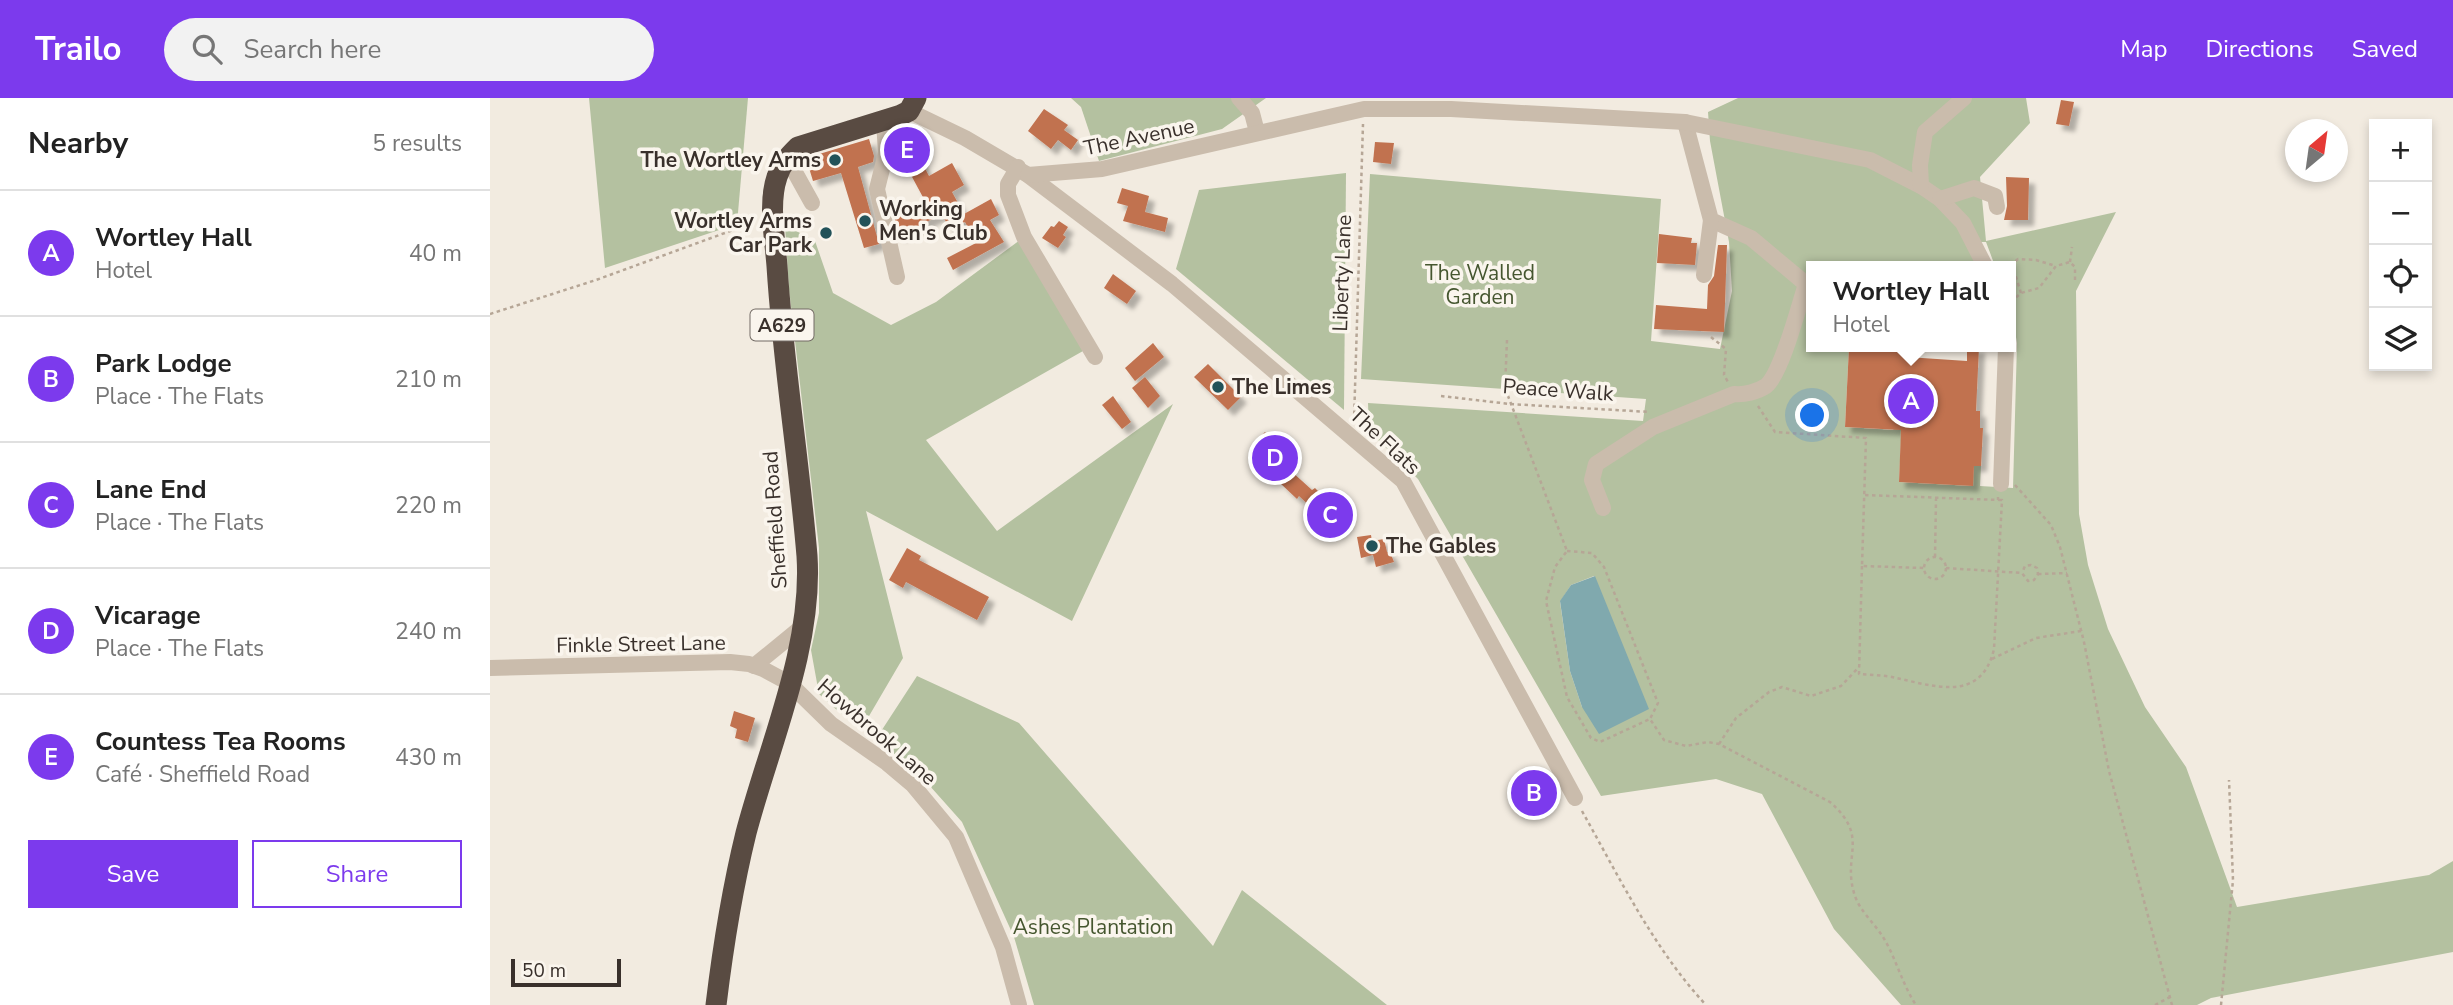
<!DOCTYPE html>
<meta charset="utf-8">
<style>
body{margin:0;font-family:"Nunito Sans",sans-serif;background:#f2f2f2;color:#222}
.controls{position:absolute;right:21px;top:21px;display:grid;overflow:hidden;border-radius:0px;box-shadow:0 4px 10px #0003}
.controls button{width:63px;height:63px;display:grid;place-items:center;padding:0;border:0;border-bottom:2px solid #e0e0e0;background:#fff;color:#222;font:35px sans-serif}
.compass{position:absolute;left:1795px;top:21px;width:63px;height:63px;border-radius:50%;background:#fff;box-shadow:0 4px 10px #0003;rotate:29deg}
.scale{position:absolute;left:21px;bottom:18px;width:110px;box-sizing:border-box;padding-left:7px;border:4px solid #39302b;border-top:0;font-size:19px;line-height:24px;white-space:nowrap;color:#39302b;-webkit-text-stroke:5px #faf5ed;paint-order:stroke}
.you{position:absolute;left:1323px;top:318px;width:24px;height:24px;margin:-18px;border:5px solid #fff;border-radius:50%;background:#1a73e8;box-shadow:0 0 0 10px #1a73e833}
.badge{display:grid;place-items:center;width:46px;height:46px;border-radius:50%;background:#7c3aed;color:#fff;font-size:23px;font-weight:700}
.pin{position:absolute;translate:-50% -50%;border:4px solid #fff;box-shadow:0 2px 7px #0006}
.popup{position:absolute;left:1316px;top:163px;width:210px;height:91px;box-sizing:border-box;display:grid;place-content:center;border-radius:0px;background:#fff;filter:drop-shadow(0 2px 5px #0005);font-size:23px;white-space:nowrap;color:#767676}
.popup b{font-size:26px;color:#222}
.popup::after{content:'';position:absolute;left:50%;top:100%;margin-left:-14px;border:14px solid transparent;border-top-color:#fff}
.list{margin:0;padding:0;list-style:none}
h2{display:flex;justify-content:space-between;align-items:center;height:91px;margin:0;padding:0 28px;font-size:30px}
h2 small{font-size:23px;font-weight:400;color:#767676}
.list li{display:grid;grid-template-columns:46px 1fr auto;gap:21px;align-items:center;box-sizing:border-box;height:126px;padding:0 28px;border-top:2px solid #e0e0e0}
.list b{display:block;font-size:26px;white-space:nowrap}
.list p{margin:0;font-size:23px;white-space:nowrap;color:#767676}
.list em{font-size:23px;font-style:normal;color:#767676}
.actions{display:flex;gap:14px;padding:21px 28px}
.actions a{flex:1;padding:16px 0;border:2px solid #7c3aed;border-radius:0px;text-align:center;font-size:24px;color:#7c3aed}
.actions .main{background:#7c3aed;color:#fff}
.icon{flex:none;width:38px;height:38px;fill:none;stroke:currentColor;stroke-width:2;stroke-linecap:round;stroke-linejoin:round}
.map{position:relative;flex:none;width:1963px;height:907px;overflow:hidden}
header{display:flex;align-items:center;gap:42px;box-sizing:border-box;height:98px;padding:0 35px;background:#7c3aed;color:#fff}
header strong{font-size:33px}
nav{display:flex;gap:38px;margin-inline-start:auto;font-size:24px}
.search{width:490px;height:63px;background:#f2f2f2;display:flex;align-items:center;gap:18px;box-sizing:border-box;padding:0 24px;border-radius:38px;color:#767676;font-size:26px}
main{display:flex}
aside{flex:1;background:#fff}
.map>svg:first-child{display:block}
</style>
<header>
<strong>Trailo</strong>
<div class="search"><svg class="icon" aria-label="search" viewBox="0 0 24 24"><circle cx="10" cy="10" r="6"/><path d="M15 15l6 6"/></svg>Search here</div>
<nav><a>Map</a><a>Directions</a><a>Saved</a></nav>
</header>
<main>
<aside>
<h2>Nearby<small>5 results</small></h2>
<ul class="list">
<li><span class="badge">A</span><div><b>Wortley Hall</b><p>Hotel</p></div><em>40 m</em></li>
<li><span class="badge">B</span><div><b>Park Lodge</b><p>Place · The Flats</p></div><em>210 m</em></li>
<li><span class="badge">C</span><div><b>Lane End</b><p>Place · The Flats</p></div><em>220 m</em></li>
<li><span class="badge">D</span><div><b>Vicarage</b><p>Place · The Flats</p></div><em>240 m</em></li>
<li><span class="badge">E</span><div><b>Countess Tea Rooms</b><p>Café · Sheffield Road</p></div><em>430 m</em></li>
</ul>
<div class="actions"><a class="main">Save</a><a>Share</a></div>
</aside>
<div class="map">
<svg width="1963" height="907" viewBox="0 0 1963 907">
<defs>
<filter id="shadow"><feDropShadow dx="6" dy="6" stdDeviation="2" flood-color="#0004"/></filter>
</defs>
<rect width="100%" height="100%" fill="#f2ebe0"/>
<!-- green -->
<g fill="#b4c1a0" fill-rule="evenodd">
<path d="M99,0H258L247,126L115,170Z"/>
<path d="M581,0H776L732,31L609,63L591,9Z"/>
<path d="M1248,0H1536L1540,25L1490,79L1496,143L1626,114L1586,193L1589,416L1598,467L1618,531L1655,609L1696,669L1747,809L1939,777L1963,763V854L1721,900L1707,907H1411L1344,831L1272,696L1226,681L1111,698L928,381L879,333L878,305L1153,323L1156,301L871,281L880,76L1171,101L1161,243L1230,251L1242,193L1239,144L1220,43L1218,14ZM1478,144H1496L1505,168H1521V210L1527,245L1523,390L1490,388L1491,368H1484L1482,388L1409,384L1412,320L1403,332L1355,329L1359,249H1321V168H1486ZM1104,478H1105L1092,609L1080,573L1070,504L1081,487Z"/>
<path d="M856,75L854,312L686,171L709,92Z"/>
<path d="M295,127L325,143L343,195L401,227L446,204L530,142L593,253L436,342L507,433L683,306L582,523L376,413L413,560L372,630L349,614L329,596L321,552L329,515V450L299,191Z"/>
<path d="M427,578L529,625L723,848L752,792L897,907H544L524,839L472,724L431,678L386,641Z"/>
</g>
<!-- water -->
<path fill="#80a9ae" d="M1105,478L1159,611L1109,636L1092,609L1080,573L1070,503L1081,487Z"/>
<!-- building -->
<g fill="#c17250" filter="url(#shadow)">
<path d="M1571,2L1584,4L1579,28L1566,26Z"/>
<path d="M554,11L578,27L574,32L588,42L581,52L568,42L561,51L538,33Z"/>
<path d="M379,41L384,58L383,64L368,69L389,146L374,150L351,75L323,83L316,60Z"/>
<path d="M421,44L439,78L462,65L474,87L462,94L474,116L501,101L509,117L500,122L514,144L463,172L457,160L486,145L475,124L460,132L452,116L409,138L404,118L435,103L407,51Z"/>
<path d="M885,44L904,45L901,66L883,64Z"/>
<path d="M1516,79L1539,80L1538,122H1514L1517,108Z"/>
<path d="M632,90L659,98L655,114L678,120L675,134L633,123L638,108L627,105Z"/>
<path d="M569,123L578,129L573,137L576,139L568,150L552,140L561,128L564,129Z"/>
<path d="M1169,136L1202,140L1201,145H1207L1205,167L1167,165Z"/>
<path d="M1228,147H1237L1234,234L1164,231L1166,207L1217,211L1218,187L1224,178Z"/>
<path d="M623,176L646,193L637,206L614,190Z"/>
<path d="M663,245L674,259L645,283L635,270Z"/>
<path d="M1359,249H1418L1417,259L1477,263V249H1489L1486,313H1490V330H1493L1491,368H1484L1483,388L1409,384L1411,332L1355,329Z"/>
<path d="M718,266L751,299L738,312L704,279Z"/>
<path d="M655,279L670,298L658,310L642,290Z"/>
<path d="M623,298L641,324L632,331L612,307Z"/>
<path d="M775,334L782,343L788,337L802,351L784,369L763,346Z"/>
<path d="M801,373L822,392L825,390L857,423L847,434L809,398L807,401L790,385Z"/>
<path d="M881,437L882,443L894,441L897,454H900L904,464L886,469L883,457L871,460L867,439Z"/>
<path d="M417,450L431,458L429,462L499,499L487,522L416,484L413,490L399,482Z"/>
<path d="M244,613L265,620L258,644L245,640L247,631L240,628Z"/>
<path d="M1048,681L1057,700L1040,709L1030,691Z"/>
</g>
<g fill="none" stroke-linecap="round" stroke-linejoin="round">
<!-- path -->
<g stroke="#b6a696" stroke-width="2.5" stroke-dasharray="3.5 3.5" stroke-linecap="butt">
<path d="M1580,164L1582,149"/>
<path d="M1531,195L1522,166L1528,161L1546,162L1566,168"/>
<path d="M1521,204L1531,195L1549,190L1566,168L1580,164L1585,169V184"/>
<path d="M0,216L106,182L243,132L258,130"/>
<path d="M1221,239L1236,251L1234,277L1238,284"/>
<path d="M1017,242L1015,290L1077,453L1065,469L1056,503L1077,599L1101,640L1110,644L1160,621L1174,642L1196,648L1218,644L1229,646L1340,704C1381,740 1351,757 1365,798C1370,813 1385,826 1393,839C1406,860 1412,886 1426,907"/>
<path d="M951,298L1020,306L1160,314"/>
<path d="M1268,308L1285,334L1376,340L1372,468L1434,470"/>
<path d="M864,323L873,26"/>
<path d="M1525,387L1561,427L1570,449L1594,544L1619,673L1682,907"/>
<path d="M1375,397L1508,402V399"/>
<path d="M1077,453L1102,455L1114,469L1168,605L1160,621"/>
<path d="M1445,459L1446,401"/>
<circle cx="1445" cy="470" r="11"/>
<path d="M1372,468L1369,576C1380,577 1391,577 1402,579C1441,587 1491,607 1504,551L1512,402H1509"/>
<path d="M1456,470L1532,475L1538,483L1544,482L1548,476L1547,470L1541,467L1535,468L1532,475"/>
<path d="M1548,476L1577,475"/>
<path d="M1502,561L1546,540L1591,533"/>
<path d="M1229,646L1246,620L1279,594L1292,589L1321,598L1351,588L1369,569"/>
<path d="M1092,713C1129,779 1164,851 1216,907"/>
<path d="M1665,907L1680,899"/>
<path d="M1731,907L1743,782L1739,682"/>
</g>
<!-- minor -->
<g stroke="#cabcac" stroke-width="16">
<path d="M749,0L762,15L767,34"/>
<path d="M419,13L475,40L538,77L682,186L913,383L1085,700"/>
<path d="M394,23L396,55L387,91L407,179"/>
<path d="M1195,24L1221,122L1261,140L1316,186L1321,187"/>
<path d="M297,60L322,105"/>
<path d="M528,69L518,86V97L534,139L605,259"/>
<path d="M538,77L612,71L874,11H961L1195,24L1380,62L1431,88L1450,101L1473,125L1495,168"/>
<path d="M1431,88L1430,67L1435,34L1474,0"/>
<path d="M1450,101L1484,90L1505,98L1507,109"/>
<path d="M1214,177L1221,122"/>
<path d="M1511,386L1516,249"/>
<path d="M1113,410L1102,382L1106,366L1163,329L1244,296C1254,297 1267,294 1276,288C1292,275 1309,207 1316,186"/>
<path d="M264,568L313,528"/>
<path d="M0,570L240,564L259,566L273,571L299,585L341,626L397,665L422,686L466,739L513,849L529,907"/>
</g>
<!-- highway -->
<path stroke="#594b42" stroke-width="21" d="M226,907C233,849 242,792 256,735C279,647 323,550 317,458C309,361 293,265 287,168C285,141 278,105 287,79C291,66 299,58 308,49L411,17L419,13L426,0"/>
</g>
<!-- markers -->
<g fill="#225259" stroke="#faf5ed" stroke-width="2.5">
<circle cx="345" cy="62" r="7"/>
<circle cx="375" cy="123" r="7"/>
<circle cx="336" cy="135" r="7"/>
<circle cx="728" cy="289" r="7"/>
<circle cx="882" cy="448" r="7"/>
</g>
<g text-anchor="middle" stroke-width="7" stroke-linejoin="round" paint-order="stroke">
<!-- shield labels -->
<rect fill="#faf5ed" stroke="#736b65" stroke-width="2" x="260.5" y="211.5" width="63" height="31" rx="5"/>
<g font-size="19" font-weight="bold" fill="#39302b">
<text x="292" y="234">A629</text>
</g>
<!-- street labels -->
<g font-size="21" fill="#39302b" stroke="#faf5ed">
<text transform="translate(649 39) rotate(-12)" y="7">The Avenue</text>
<text transform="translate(852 175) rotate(-88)" y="7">Liberty Lane</text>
<text transform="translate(1068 292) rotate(4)" y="7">Peace Walk</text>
<text transform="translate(895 343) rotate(43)" y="7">The Flats</text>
<text transform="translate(285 422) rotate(-94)" y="7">Sheffield Road</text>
<text transform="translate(151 546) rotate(-1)" y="7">Finkle Street Lane</text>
<text transform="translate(387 634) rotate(41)" y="7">Howbrook Lane</text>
</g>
<!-- poi labels -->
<g font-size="21" font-weight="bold" fill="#39302b" stroke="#faf5ed" text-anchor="start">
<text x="331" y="69" text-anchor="end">The Wortley Arms</text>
<text x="389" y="118">Working<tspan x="389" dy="24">Men's Club</tspan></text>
<text x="322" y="130" text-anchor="end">Wortley Arms<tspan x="322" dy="24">Car Park</tspan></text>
<text x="742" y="296">The Limes</text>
<text x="896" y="455">The Gables</text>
</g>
<!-- park labels -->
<g font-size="21" fill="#45562f" stroke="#faf5ed">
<text x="990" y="182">The Walled<tspan x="990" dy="24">Garden</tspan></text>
<text x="603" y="836">Ashes Plantation</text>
</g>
</g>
</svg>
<div class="controls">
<button>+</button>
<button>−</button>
<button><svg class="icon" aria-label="locate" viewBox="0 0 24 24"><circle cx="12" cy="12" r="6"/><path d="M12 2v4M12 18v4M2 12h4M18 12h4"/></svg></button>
<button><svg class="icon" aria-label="layers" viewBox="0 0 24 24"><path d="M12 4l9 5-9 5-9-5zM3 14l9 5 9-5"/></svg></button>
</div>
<svg class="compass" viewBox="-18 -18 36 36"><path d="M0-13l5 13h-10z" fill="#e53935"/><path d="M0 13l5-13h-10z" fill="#767676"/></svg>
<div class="scale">50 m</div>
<div class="you"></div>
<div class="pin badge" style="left:1421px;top:303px">A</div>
<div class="popup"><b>Wortley Hall</b>Hotel</div>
<div class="pin badge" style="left:1044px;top:695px">B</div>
<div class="pin badge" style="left:840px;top:417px">C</div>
<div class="pin badge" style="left:785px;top:360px">D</div>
<div class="pin badge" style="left:417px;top:52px">E</div>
</div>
</main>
